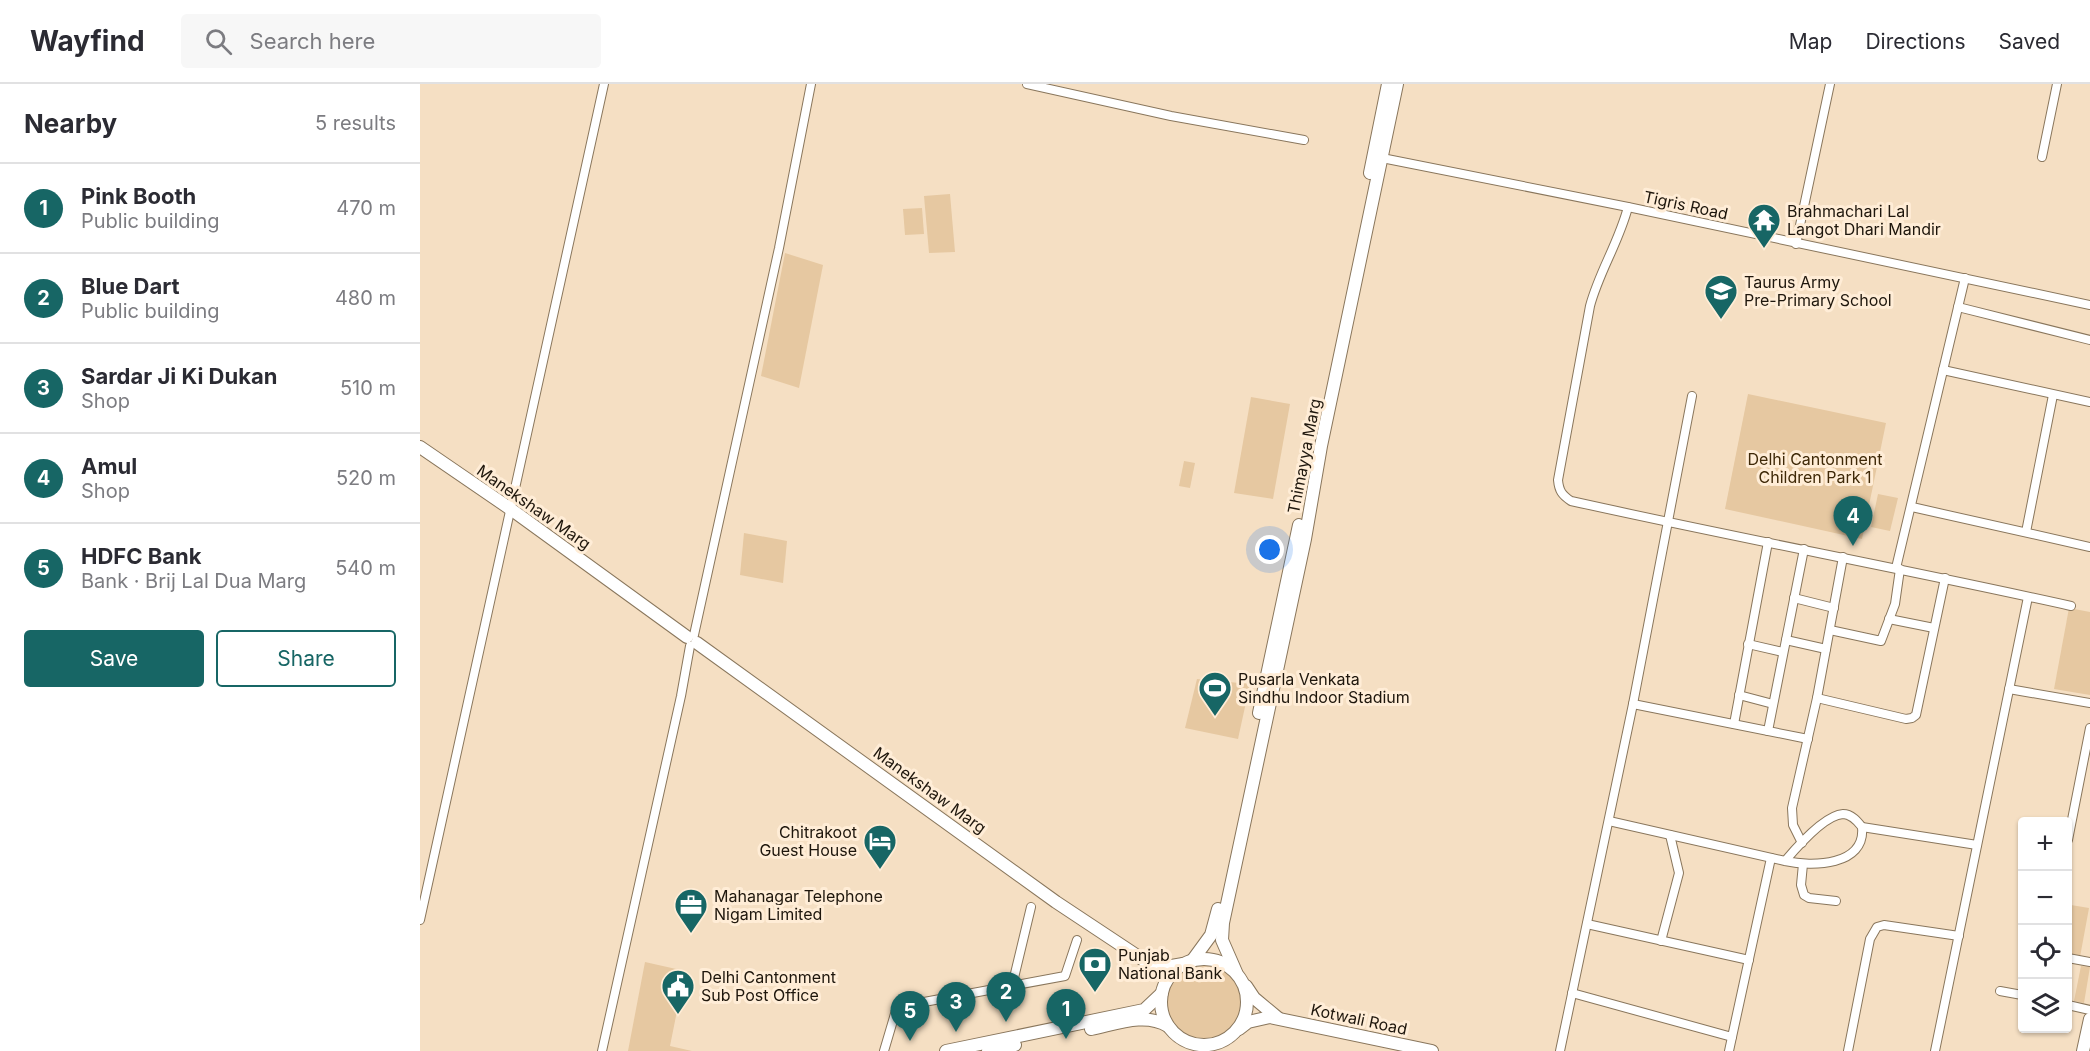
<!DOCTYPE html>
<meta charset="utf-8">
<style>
body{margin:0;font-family:Inter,sans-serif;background:#f7f7f7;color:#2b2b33}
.controls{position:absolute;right:18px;bottom:18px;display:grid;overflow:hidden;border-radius:6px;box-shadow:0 2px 4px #0004}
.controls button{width:54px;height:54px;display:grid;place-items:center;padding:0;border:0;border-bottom:2px solid #e1e1e2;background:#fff;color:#2b2b33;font:30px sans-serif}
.you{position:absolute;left:850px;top:466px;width:21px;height:21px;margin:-15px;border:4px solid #fff;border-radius:50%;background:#1a73e8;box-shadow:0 0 0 9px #1a73e833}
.badge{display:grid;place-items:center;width:39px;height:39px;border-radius:50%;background:#176665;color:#fff;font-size:20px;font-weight:700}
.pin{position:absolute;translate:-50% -50px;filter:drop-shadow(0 2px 3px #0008)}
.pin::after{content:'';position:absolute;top:32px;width:21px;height:18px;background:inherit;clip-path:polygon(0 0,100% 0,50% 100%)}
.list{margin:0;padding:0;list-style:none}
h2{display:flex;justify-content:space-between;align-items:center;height:78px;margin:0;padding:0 24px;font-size:26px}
h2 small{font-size:20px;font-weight:400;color:#7c7c81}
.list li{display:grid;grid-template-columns:39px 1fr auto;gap:18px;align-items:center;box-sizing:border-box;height:90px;padding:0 24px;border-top:2px solid #e1e1e2}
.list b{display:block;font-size:22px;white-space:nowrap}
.list p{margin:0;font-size:20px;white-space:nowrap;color:#7c7c81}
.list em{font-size:20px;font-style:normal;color:#7c7c81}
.actions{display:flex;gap:12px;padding:18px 24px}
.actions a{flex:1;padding:14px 0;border:2px solid #176665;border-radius:6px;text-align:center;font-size:21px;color:#176665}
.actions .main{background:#176665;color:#fff}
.icon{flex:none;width:33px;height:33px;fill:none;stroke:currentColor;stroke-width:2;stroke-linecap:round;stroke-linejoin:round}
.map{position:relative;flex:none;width:1670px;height:967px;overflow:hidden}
header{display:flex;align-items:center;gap:36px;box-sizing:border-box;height:84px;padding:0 30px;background:#fff;border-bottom:2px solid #e1e1e2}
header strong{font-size:28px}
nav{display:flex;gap:33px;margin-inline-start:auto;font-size:21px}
.search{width:420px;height:54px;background:#f7f7f7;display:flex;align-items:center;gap:15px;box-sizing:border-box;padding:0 21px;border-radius:6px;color:#7c7c81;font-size:22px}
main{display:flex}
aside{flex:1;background:#fff}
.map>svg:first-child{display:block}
</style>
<header>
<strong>Wayfind</strong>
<div class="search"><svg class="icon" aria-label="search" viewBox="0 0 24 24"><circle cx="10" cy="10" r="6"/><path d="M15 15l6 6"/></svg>Search here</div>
<nav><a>Map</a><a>Directions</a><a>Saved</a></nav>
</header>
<main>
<aside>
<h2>Nearby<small>5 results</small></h2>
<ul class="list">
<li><span class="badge">1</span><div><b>Pink Booth</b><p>Public building</p></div><em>470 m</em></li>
<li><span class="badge">2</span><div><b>Blue Dart</b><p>Public building</p></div><em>480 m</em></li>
<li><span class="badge">3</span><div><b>Sardar Ji Ki Dukan</b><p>Shop</p></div><em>510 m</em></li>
<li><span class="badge">4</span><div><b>Amul</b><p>Shop</p></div><em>520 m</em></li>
<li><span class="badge">5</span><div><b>HDFC Bank</b><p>Bank · Brij Lal Dua Marg</p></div><em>540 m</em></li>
</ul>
<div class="actions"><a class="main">Save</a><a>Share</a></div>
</aside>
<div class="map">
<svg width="1670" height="967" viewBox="0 0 1670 967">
<rect width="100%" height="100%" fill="#f5dfc3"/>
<!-- green -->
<g fill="#e6c8a1">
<path d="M530,110L535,168L509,169L504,112Z"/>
<path d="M502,124L504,150L485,151L483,125Z"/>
<path d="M365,169L403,181L379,304L341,292Z"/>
<path d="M1328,310L1466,339L1442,455L1305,425Z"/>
<path d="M831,313L870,320L853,415L814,409Z"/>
<path d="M764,377L775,379L770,404L759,402Z"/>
<path d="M1458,410L1478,414L1470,447L1451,443Z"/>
<path d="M324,449L367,457L363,499L320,491Z"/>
<path d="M1649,524L1670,528V611L1634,605Z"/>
<path d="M777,595L830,600L818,655L765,644Z"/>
<path d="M1651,821L1669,824L1660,873L1648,871V830H1649Z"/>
<path d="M225,878L265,887L250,962L272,967H208Z"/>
<path d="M1661,882L1670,883L1664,919L1654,917Z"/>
<circle cx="784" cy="919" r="37"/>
</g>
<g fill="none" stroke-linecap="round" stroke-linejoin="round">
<defs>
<g id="street">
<path d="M607,0L751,32L884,56"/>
<path d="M1622,73L1637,0"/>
<path d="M962,74L1208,123L1670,221"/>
<path d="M1208,123C1199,158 1179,188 1170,222L1138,396C1139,407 1142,411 1151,417C1317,454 1485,485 1651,522"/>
<path d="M1376,160L1410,0"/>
<path d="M1538,223L1670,256"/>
<path d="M1523,286L1670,318"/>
<path d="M1492,423L1670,463"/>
<path d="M1606,448L1633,311"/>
<path d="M1476,484L1545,194"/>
<path d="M1374,514L1414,524"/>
<path d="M1469,535L1514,544"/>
<path d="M1410,546L1461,557L1475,520L1480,485"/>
<path d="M274,551L359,164L391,0"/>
<path d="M1366,556L1406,565"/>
<path d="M1328,560L1363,568"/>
<path d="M1589,605L1670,619"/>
<path d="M1319,611L1353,620"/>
<path d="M1397,614L1486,635L1492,634L1496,631L1525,494"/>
<path d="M1213,620L1388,655"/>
<path d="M1314,640L1348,458"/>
<path d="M1348,647L1384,465"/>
<path d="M1189,737L1365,777C1392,783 1446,782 1442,743C1438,738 1432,730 1423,730C1405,731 1376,764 1365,777"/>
<path d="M1442,743L1557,761"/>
<path d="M1648,756L1670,644"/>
<path d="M1382,759L1373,741L1372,724L1397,614L1423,473"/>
<path d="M1383,780L1381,801L1384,811L1389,814L1416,817"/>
<path d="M0,836L184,0"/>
<path d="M1167,840L1329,876"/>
<path d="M1241,857L1259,789L1250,751"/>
<path d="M1648,874L1670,878"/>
<path d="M592,902L611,823"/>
<path d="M1580,907L1602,911"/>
<path d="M1152,909L1312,953L1351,774"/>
<path d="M1648,921L1670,926"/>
<path d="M182,967L261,612L270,562"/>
<path d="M464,967L477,923L645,892L657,856"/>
<path d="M1140,967L1213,620L1272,312"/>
<path d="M1309,967L1312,953"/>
<path d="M1428,967L1450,855L1457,843L1464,841L1539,852"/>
<path d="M1515,967L1608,513"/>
</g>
<g id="secondary">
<path d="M950,89L968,0"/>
<path d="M0,363L92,426L267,553"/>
<path d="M277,559L636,818L725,877L740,884L763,880"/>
<path d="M839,629L879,441"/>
<circle cx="784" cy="918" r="43"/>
<path d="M772,877L791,851L798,825"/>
<path d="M816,888L802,856L803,839L885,455L901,362L977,0"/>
<path d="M826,902L834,914L858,934"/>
<path d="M671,945C696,940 725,928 748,942"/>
<path d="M819,945L828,938L850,933L1012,967"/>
<path d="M526,967L724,926L742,909"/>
<path d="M568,967L595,961"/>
<path d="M1663,967L1670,935"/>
</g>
</defs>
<!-- street casing -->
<use href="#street" stroke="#89765c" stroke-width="10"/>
<!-- secondary casing -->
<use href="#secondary" stroke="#89765c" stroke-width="14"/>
<!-- street -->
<use href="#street" stroke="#fff" stroke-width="8"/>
<!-- secondary -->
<use href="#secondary" stroke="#fff" stroke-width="12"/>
</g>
<!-- icons -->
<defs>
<symbol id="temple-pin" viewBox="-11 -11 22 30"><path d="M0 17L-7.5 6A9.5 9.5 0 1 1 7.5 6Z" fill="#176665" stroke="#ffedd7"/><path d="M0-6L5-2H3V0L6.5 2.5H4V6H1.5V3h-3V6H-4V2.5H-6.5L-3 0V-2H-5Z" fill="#fff"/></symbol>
<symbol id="school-pin" viewBox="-11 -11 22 30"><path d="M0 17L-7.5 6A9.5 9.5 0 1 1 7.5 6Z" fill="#176665" stroke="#ffedd7"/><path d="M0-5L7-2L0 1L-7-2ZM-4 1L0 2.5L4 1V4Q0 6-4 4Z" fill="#fff"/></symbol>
<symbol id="stadium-pin" viewBox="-11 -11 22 30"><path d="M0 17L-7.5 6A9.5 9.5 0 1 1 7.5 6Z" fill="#176665" stroke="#ffedd7"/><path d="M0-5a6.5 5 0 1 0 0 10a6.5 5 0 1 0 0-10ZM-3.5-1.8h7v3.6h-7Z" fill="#fff"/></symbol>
<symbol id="hotel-pin" viewBox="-11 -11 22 30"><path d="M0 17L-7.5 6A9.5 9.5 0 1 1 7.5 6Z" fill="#176665" stroke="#ffedd7"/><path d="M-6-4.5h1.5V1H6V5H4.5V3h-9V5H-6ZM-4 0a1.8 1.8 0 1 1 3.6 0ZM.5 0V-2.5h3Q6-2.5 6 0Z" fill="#fff"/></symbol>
<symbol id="office-pin" viewBox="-11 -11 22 30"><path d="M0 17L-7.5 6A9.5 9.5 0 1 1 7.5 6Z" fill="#176665" stroke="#ffedd7"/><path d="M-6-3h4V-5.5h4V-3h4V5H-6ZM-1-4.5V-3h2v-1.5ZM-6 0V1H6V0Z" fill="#fff"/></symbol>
<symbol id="bank-pin" viewBox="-11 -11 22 30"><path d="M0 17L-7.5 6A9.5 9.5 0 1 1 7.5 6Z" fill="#176665" stroke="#ffedd7"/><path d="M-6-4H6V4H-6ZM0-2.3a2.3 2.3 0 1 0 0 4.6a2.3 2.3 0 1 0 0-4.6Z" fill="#fff"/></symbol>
<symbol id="civic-pin" viewBox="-11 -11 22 30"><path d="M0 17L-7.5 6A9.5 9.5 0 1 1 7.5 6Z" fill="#176665" stroke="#ffedd7"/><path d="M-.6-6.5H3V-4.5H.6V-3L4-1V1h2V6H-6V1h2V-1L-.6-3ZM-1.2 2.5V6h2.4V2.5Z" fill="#fff"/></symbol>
</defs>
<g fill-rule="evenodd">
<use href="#temple-pin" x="1325" y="117" width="38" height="52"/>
<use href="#school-pin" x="1282" y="188" width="38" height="52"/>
<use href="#stadium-pin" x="776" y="585" width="38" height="52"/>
<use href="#hotel-pin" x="441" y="738" width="38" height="52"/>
<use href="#office-pin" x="252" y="802" width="38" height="52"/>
<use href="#bank-pin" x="656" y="861" width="38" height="52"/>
<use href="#civic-pin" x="239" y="883" width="38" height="52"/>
</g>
<g text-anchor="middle" stroke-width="6" stroke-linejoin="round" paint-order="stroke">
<!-- street labels -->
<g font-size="16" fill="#1e160c" stroke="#ffedd7">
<text transform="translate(1266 121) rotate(12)" y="6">Tigris Road</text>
<text transform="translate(884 372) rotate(-79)" y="6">Thimayya Marg</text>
<text transform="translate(114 423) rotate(35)" y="6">Manekshaw Marg</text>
<text transform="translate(510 706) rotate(36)" y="6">Manekshaw Marg</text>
<text transform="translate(939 935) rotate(12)" y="6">Kotwali Road</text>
</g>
<!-- poi labels -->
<g font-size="16" fill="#1e160c" stroke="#ffedd7" text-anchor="start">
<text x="1367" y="133">Brahmachari Lal<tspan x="1367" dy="18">Langot Dhari Mandir</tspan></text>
<text x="1324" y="204">Taurus Army<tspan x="1324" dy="18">Pre-Primary School</tspan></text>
<text x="818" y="601">Pusarla Venkata<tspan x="818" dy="18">Sindhu Indoor Stadium</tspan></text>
<text x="437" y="754" text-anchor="end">Chitrakoot<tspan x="437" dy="18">Guest House</tspan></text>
<text x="294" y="818">Mahanagar Telephone<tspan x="294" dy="18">Nigam Limited</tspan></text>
<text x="698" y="877">Punjab<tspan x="698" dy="18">National Bank</tspan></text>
<text x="281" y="899">Delhi Cantonment<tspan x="281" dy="18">Sub Post Office</tspan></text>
</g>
<!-- park labels -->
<g font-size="16" fill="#3f2908" stroke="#ffedd7">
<text x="1395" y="381">Delhi Cantonment<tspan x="1395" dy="18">Children Park 1</tspan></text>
</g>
</g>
</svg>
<div class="controls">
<button>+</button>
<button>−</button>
<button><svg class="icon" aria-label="locate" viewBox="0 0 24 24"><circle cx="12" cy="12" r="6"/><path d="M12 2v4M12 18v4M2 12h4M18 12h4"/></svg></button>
<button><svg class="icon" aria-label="layers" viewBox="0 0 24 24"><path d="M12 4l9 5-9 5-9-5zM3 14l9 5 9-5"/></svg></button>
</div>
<div class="you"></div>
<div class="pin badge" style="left:646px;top:955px">1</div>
<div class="pin badge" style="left:586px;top:938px">2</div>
<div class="pin badge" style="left:536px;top:948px">3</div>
<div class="pin badge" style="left:1433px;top:462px">4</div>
<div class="pin badge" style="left:490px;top:957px">5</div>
</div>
</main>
